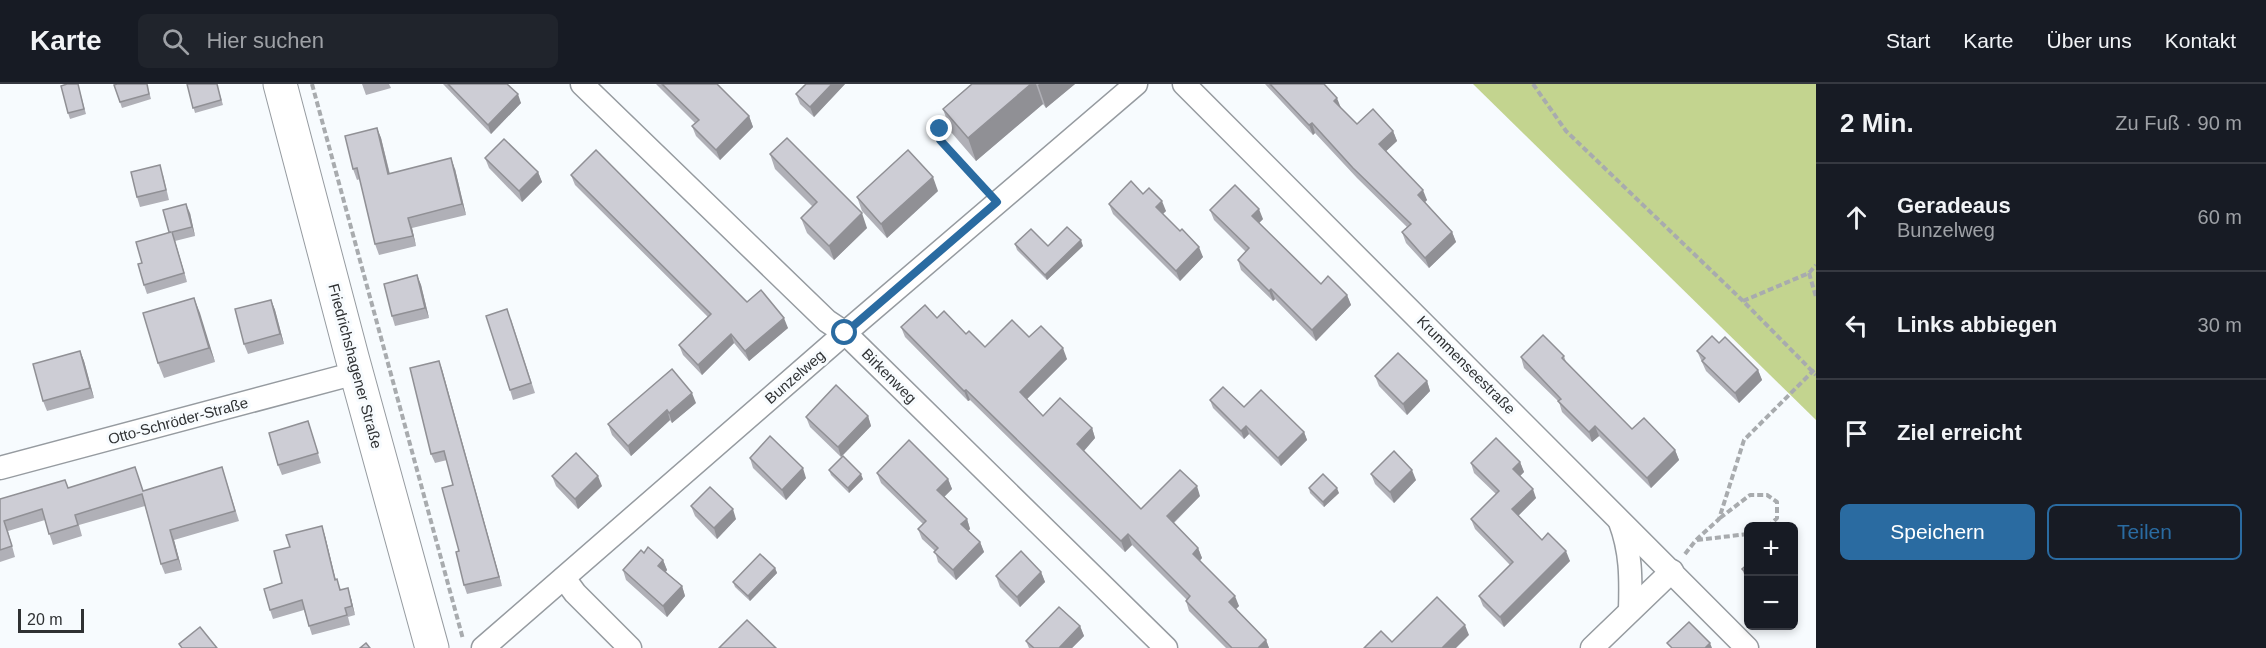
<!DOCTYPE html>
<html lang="de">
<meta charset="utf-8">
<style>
body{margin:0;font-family:Helvetica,sans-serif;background:#20242c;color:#f1f3f6}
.controls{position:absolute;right:18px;bottom:18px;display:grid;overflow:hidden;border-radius:9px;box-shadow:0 3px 9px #0003}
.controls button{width:54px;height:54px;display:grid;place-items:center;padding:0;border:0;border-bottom:2px solid #363941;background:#171b24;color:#f1f3f6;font:30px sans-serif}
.scale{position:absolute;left:18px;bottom:15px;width:66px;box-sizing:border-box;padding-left:6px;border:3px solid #2f3133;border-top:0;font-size:16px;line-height:21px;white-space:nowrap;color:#2f3133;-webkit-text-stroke:4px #f7fbfe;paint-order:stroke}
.stop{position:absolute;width:18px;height:18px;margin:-14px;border:4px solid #2a6ba1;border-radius:50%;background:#fff}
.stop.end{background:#2a6ba1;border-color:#fff;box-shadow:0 2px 6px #0008}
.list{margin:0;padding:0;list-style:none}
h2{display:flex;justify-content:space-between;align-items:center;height:78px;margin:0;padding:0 24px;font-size:26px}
h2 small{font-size:20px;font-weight:400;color:#9ea1a6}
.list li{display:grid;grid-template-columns:39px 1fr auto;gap:18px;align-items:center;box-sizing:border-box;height:108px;padding:0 24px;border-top:2px solid #363941}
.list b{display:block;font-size:22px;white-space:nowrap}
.list p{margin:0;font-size:20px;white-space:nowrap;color:#9ea1a6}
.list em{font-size:20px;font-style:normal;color:#9ea1a6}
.actions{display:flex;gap:12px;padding:18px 24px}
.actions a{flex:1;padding:14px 0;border:2px solid #2a6ba1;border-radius:9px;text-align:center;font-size:21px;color:#2a6ba1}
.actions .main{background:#2a6ba1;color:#fff}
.icon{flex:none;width:33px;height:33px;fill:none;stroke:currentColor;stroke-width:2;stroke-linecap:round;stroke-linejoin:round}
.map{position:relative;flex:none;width:1816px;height:564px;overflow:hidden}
header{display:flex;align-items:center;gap:36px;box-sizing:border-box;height:84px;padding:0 30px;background:#171b24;border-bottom:2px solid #363941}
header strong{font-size:28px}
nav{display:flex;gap:33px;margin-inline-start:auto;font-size:21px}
.search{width:420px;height:54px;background:#20242c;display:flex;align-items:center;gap:15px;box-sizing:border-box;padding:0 21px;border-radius:9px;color:#9ea1a6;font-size:22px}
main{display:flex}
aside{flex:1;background:#171b24}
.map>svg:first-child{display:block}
</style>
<header>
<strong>Karte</strong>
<div class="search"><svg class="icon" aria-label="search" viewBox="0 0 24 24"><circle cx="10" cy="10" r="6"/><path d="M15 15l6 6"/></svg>Hier suchen</div>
<nav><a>Start</a><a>Karte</a><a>Über uns</a><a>Kontakt</a></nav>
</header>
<main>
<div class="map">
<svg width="1816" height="564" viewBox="0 0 1816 564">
<rect width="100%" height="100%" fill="#f7fbfe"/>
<!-- green -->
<path fill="#c3d48f" d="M1473,0H1816V336Z"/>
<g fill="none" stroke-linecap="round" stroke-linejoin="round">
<defs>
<g id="street">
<path d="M582,0L827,237L845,249L1166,564"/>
<path d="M1184,0L1747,564"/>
<path d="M0,384L356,289"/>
<path d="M1620,438C1631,467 1631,494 1630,526"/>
<path d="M564,494L575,509L630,564"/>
<path d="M483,564L845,249L1136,0"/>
<path d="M1592,564L1672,487"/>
</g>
<path id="secondary" d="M280,0L352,273L432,564"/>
</defs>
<!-- street casing -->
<use href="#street" stroke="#969ba0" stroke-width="25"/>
<!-- secondary casing -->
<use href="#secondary" stroke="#969ba0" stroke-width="35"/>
<!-- path -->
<g stroke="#a8abae" stroke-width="4" stroke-dasharray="6 3" stroke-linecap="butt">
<path d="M312,0L463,555"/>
<path d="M1533,0L1566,47L1743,217L1816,291"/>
<path d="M950,36L940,45V56L983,103"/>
<path d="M1809,189L1816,213"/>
<path d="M1743,217L1809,189L1816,181"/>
<path d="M1720,434L1750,411H1767L1777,418V434L1769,442"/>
<path d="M1697,456L1748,450"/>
<path d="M1685,470L1696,456L1719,435L1744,356L1816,284"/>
</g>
<!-- street -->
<use href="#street" stroke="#fff" stroke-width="22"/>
<!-- secondary -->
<use href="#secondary" stroke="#fff" stroke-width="33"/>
</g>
<!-- wall -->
<g fill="#b0b0b7">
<path d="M78,0L86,30L70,35L68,29Z"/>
<path d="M117,0H147L151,15L122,24L114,1Z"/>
<path d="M187,0H217L223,21L195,29Z"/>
<path d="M362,0H389L391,4L366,11Z"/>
<path d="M443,0H507L521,19L491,50Z"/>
<path d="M656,0H717L749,32L753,43L720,76L696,52L692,42L695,39Z"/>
<path d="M806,0H845L814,33L800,20L796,10Z"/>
<path d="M972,0H1075L1046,24L1043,20L976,77L951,48L943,25Z"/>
<path d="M1265,0H1324L1341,24L1357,40L1393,47L1397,57L1386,67L1427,116L1425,118L1452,148L1456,158L1429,184L1406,159L1402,148L1407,143L1357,94L1315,49L1313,51Z"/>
<path d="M377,44L381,54L390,90L455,85L466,131L412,144L416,162L379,171L375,160L360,95L357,96L353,85Z"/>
<path d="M770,70L867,144L834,176L807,149L801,134L813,123L775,85Z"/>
<path d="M485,74L538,88L542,98L522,118L489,84Z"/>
<path d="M163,91L169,116L140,123L137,113Z"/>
<path d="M571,91L747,218L788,244L749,277L734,259L702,291L683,271L679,261L708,233L575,101Z"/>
<path d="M938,107L887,154L862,127L857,113Z"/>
<path d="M1143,110L1166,127L1163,130L1203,173L1180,197L1113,130L1109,120Z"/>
<path d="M1210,126L1263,135L1259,139L1321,200L1347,211L1351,221L1316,257L1275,215L1273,217L1241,186L1238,176L1246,168L1214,136Z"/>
<path d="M190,129L195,152L175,157L187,198L147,210L144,201L142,179L169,148Z"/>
<path d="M1015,160L1048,162H1083L1047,196L1017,166Z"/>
<path d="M417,191L421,201L429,234L395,242L392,232Z"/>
<path d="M194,214L215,278L164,294L158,279Z"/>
<path d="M271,216L275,226L284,260L248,270L244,260Z"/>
<path d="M937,234L966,250L985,263L1029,253L1067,275L1027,315L1043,332L1092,344L1095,354L1084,367L1141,425L1200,412L1174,439L1198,464L1202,474L1200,477L1239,522L1236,525L1266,556L1269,564H1226L1189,527L1186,517L1187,516L1132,461L1125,468L970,316L968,317L905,253L901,243Z"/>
<path d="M511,235L535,309L513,316L510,306Z"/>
<path d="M1719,259L1758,286L1762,296L1739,319L1706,287L1697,267Z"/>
<path d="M80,267L84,277L94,314L47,327L43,317Z"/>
<path d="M1564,272L1566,278L1632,345L1675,366L1679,376L1651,404L1599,352L1592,358L1562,328L1559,318L1524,284L1521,273Z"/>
<path d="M439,277L502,502L467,510L464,501L459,467L453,401L447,376L435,379L431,370Z"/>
<path d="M1375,292L1427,297L1430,307L1407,331L1379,302Z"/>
<path d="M1210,316L1244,323L1304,348L1307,356L1281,382L1249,350L1244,355L1213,324Z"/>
<path d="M696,319L672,339L670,336L631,372L612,351L608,340Z"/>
<path d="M868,332L871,342L841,373L810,343L806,333Z"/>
<path d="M308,337L321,379L282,391L278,381Z"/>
<path d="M750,374L806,394L786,416L753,384Z"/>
<path d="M1520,378L1524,388L1520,392L1536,414L1518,432L1542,456L1570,477L1504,543L1483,522L1479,512L1510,481L1475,445L1471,435L1496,410L1474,389L1471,379Z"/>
<path d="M135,383L143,407L222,383L239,437L174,456L182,486L165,490L161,480L145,422L79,441L82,452L53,461L45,436L8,447L15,473L0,478V415L65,396L68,404Z"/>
<path d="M829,386L863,395L849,409L831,391Z"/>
<path d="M877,389L948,395L952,405L944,413L967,435L970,445L968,447L980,458L984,468L956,496L938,478L935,467L922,455L918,445L923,440L881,399Z"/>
<path d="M1371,390L1416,396L1394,419L1375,400Z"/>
<path d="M552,392L602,402L578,425L556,402Z"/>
<path d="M1309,404L1339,409L1324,423L1310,409Z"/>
<path d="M691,422L736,435L717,455L695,432Z"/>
<path d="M322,442L325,452L336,496L341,506L351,514L355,531L348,533L350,541L312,551L304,526L273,535L270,526L282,499L290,463Z"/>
<path d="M644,469L663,476L667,486L666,488L682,502L685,512L667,533L626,496L623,486Z"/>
<path d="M1749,479V498L1746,495L1742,485Z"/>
<path d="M775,484L777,489L750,517L735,503L733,498Z"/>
<path d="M1041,488L1045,498L1020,523L1000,503L996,492Z"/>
<path d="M1080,542L1084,552L1072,564H1029L1026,557Z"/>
</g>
<!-- shaded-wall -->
<g fill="#909095">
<path d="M832,0H845L814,33L810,23Z"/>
<path d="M1031,0H1036L1043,20L976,77L968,54Z"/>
<path d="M1039,0H1075L1046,24L1038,1Z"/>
<path d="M518,10L521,19L491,50L488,41Z"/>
<path d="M1337,14L1341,24L1334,17Z"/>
<path d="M749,32L753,43L720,76L716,66Z"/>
<path d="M1312,39L1315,49L1313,51L1309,41Z"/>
<path d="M377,44L381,54L392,100L388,90Z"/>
<path d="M1393,47L1397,57L1383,70L1379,60Z"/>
<path d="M451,74L455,85L466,131L462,120Z"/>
<path d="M538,88L542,98L522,118L519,107Z"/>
<path d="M933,93L938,107L887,154L881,140Z"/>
<path d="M1423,106L1427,116L1422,121L1418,111Z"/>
<path d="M1162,117L1166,127L1159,133L1156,123Z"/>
<path d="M186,120L190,129L195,152L192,143Z"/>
<path d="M1259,125L1263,135L1256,142L1252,132Z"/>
<path d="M862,129L867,144L834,176L829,162Z"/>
<path d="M408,134L412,144L416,162L413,152Z"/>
<path d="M172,148L175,157L187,198L184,189Z"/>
<path d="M1452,148L1456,158L1429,184L1425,174Z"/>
<path d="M1081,156L1083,162L1047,196L1045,191Z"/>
<path d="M1199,163L1203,173L1180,197L1176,187Z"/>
<path d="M417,191L421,201L429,234L425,224Z"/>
<path d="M1271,205L1275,215L1273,217L1269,207Z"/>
<path d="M1347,211L1351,221L1316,257L1312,246Z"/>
<path d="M194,214L200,229L215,278L209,264Z"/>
<path d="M271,216L275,226L284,260L280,250Z"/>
<path d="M784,234L788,244L749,277L745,267Z"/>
<path d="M731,250L734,259L702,291L698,281Z"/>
<path d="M1063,264L1067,275L1024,318L1020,308Z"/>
<path d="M80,267L84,277L94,314L90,304Z"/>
<path d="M439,277L442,285L502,502L499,493Z"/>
<path d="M1758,286L1762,296L1739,319L1735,309Z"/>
<path d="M1427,297L1430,307L1407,331L1403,320Z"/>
<path d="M966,306L970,316L968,317L964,307Z"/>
<path d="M692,309L696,319L672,339L669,329Z"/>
<path d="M667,326L670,336L631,372L628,362Z"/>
<path d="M868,332L871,342L841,373L838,363Z"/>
<path d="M1246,342L1249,350L1244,355L1241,347Z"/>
<path d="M1595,342L1599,352L1592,358L1589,348Z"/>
<path d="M1092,344L1095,354L1081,370L1077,360Z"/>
<path d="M1304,348L1307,356L1281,382L1278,374Z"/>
<path d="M1675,366L1679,376L1651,404L1647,394Z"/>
<path d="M1520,378L1524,388L1517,395L1513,385Z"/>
<path d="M803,384L806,394L786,416L782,406Z"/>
<path d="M1412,386L1416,396L1394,419L1390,408Z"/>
<path d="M861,390L863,395L849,409L848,404Z"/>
<path d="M598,392L602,402L578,425L575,415Z"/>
<path d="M948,395L952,405L941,416L937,406Z"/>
<path d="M1197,402L1200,412L1170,442L1167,432Z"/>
<path d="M1337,404L1339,409L1324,423L1323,418Z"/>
<path d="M1533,405L1536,414L1515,435L1512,425Z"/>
<path d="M733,425L736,435L717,455L714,444Z"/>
<path d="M967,435L970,445L965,450L961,440Z"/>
<path d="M322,442L325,452L338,506L335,496Z"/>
<path d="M170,446L174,456L182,486L178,475Z"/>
<path d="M1128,450L1132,461L1125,468L1121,457Z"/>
<path d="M980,458L984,468L956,496L953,486Z"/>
<path d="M1198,464L1202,474L1196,480L1193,470Z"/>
<path d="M1566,467L1570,477L1504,543L1500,533Z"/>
<path d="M663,476L667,486L662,492L658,482Z"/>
<path d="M775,484L777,489L750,517L748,512Z"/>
<path d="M1041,488L1045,498L1020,523L1017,513Z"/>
<path d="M682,502L685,512L667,533L663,522Z"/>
<path d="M348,504L351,514L355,531L352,522Z"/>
<path d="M1235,512L1239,522L1233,528L1229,518Z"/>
<path d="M1465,541L1469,551L1456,564H1442Z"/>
<path d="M1080,542L1084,552L1072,564H1059Z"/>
<path d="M1266,556L1269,564H1258Z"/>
<path d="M1710,559L1712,564H1705Z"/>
</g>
<!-- building -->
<g fill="#cdcdd5" stroke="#909095" stroke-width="1.5">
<path d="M67,0H78L84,25L68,29L61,2Z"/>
<path d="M117,0H147L149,10L120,18L114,1Z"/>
<path d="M187,0H217L221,16L193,24Z"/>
<path d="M448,0H507L518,10L488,41Z"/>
<path d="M662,0H717L749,32L716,66L692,42L699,36Z"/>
<path d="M806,0H832L810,23L796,10Z"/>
<path d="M972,0H1031L968,54L943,25Z"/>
<path d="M1270,0H1324L1337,14L1334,17L1357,40L1373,25L1393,47L1379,60L1423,106L1418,111L1452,148L1425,174L1402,148L1411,140L1353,84L1312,39L1309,41Z"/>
<path d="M377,44L388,90L451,74L462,120L408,134L413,152L375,160L357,84L353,85L345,52Z"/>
<path d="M787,54L862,129L829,162L801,134L817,118L770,70Z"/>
<path d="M504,55L538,88L519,107L485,74Z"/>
<path d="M596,66L747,218L761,206L784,234L745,267L731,250L698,281L679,261L711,230L571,91Z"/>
<path d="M908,66L933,93L881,140L857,113Z"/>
<path d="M160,81L166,106L137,113L131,88Z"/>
<path d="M1131,97L1143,110L1149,104L1162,117L1156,123L1180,147L1182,145L1199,163L1176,187L1109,120Z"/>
<path d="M1235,101L1259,125L1252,132L1321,200L1328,192L1347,211L1312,246L1271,205L1269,207L1238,176L1249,164L1210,126Z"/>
<path d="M186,120L192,143L172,148L184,189L144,201L138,180L142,179L136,158L171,148H169L163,126Z"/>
<path d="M1067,143L1081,156L1045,191L1015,160L1031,145L1048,162Z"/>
<path d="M417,191L425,224L392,232L384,200Z"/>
<path d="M194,214L209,264L158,279L143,229Z"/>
<path d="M271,216L280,250L244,260L235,225Z"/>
<path d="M925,221L937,234L944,227L966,250L969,247L985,263L1012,236L1029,253L1041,242L1063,264L1020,308L1043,332L1060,314L1092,344L1077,360L1141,425L1180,386L1197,402L1167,432L1198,464L1193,470L1235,512L1229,518L1266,556L1258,564H1232L1186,517L1190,512L1128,450L1121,457L966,306L964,307L901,243Z"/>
<path d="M507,225L531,299L510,306L486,232Z"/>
<path d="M1543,251L1564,272L1562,274L1632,345L1644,334L1675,366L1647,394L1595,342L1589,348L1558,317L1561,315L1521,273Z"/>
<path d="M1712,252L1719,259L1725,253L1758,286L1735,309L1702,277L1705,274L1697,267Z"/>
<path d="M80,267L90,304L43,317L33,280Z"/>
<path d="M1398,269L1427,297L1403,320L1375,292Z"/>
<path d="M439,277L499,493L464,501L456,468L459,467L442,404L453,401L444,367L431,370L410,284Z"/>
<path d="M672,285L692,309L669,329L667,326L628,362L608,340Z"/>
<path d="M836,301L868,332L838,363L806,333Z"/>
<path d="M1223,303L1244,323L1261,306L1304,348L1278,374L1246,342L1241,347L1210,316Z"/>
<path d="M308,337L318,369L278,381L269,349Z"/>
<path d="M770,352L803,384L782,406L750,374Z"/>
<path d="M1496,354L1520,378L1513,385L1533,405L1512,425L1542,456L1548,449L1566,467L1500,533L1479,512L1513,478L1471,435L1499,407L1471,379Z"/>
<path d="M909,356L948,395L937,406L967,435L961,440L980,458L953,486L934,468L938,464L918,445L926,437L877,389Z"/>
<path d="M1394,367L1412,386L1390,408L1371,390Z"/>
<path d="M576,369L598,392L575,415L552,392Z"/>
<path d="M843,372L861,390L848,404L829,386Z"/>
<path d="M135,383L143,407L222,383L235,427L170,446L178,475L161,480L142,410L75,431L78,441L49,450L42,425L4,437L12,462L0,466V415L65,396L68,404Z"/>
<path d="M1323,390L1337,404L1323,418L1309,404Z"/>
<path d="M710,403L733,425L714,444L691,422Z"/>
<path d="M322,442L335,496L337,495L340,506L348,504L352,522L345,524L347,531L309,542L302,516L270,526L264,505L282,499L274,467L290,463L286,451Z"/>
<path d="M648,463L663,476L658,482L682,502L663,522L623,486L641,466L644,469Z"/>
<path d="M1021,467L1041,488L1017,513L996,492Z"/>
<path d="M760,470L775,484L748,512L733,498Z"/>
<path d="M1749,479V491L1742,485Z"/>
<path d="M1437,513L1465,541L1442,564H1364L1381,547L1392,558Z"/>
<path d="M1059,523L1080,542L1059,564H1034L1026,557Z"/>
<path d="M747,536L776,564H719Z"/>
<path d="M1689,538L1710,559L1705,564H1672L1667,559Z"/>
<path d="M200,543L217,564H182L179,560Z"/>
<path d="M366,559L370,564H360Z"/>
</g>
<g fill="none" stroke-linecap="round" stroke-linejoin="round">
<!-- route -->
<path stroke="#2a6ba1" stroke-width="8" d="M845,249L997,118L940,56V45"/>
</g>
<g text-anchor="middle" stroke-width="6" stroke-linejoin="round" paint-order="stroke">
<!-- street labels -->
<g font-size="15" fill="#2f3133" stroke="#f7fbfe">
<text transform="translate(1466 281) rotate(45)" y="5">Krummenseestraße</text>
<text transform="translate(355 282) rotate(75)" y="5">Friedrichshagener Straße</text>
<text transform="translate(889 292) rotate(45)" y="5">Birkenweg</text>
<text transform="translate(795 293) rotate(-41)" y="5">Bunzelweg</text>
<text transform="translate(178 337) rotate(-15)" y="5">Otto-Schröder-Straße</text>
</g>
</g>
</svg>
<div class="controls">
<button>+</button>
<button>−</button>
</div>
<div class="scale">20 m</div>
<div class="stop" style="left:845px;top:249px"></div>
<div class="stop end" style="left:940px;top:45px"></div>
</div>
<aside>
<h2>2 Min.<small>Zu Fuß · 90 m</small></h2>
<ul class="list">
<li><svg class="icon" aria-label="ahead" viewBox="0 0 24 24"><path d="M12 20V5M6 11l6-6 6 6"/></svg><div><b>Geradeaus</b><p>Bunzelweg</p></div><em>60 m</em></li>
<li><svg class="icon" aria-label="left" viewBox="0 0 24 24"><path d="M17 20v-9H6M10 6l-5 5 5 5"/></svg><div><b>Links abbiegen</b></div><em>30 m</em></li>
<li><svg class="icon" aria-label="arrive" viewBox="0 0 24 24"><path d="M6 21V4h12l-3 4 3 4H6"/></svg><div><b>Ziel erreicht</b></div></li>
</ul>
<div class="actions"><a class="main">Speichern</a><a>Teilen</a></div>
</aside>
</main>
